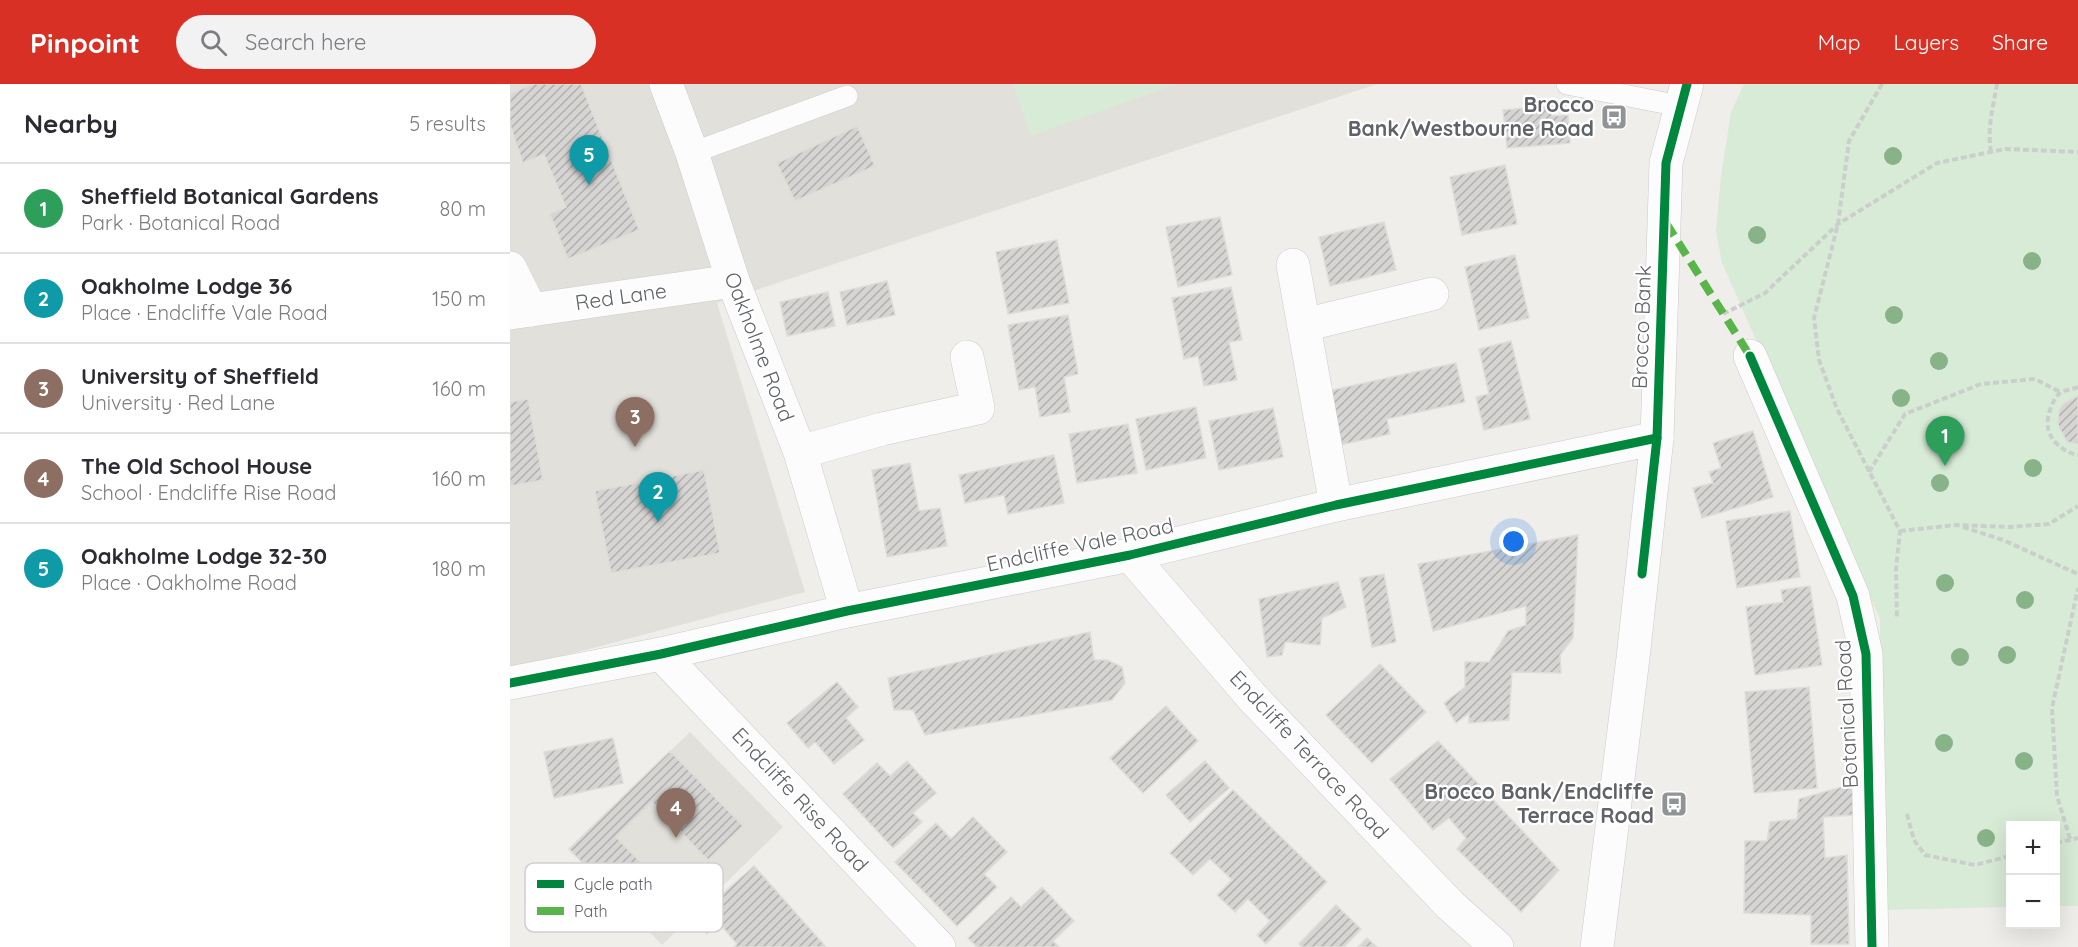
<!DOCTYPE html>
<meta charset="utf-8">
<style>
body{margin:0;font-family:Quicksand,sans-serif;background:#f2f2f3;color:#2b2b33}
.controls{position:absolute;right:18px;bottom:18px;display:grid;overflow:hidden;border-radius:0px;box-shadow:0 6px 24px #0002}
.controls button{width:54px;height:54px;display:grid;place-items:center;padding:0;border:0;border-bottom:2px solid #e1e1e2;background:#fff;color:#2b2b33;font:30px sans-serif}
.you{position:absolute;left:1004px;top:458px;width:21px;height:21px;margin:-15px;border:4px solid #fff;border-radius:50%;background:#1a73e8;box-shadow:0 0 0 9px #1a73e833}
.badge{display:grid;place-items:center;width:39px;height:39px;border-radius:50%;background:#d93025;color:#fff;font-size:20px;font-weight:700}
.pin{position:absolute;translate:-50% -50px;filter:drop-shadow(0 2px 3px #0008)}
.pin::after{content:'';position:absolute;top:32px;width:21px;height:18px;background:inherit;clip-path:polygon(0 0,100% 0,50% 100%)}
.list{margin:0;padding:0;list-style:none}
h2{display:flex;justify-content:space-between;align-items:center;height:78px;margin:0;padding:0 24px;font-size:26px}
h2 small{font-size:20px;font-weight:400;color:#7c7c81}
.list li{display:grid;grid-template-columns:39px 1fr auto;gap:18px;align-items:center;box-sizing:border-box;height:90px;padding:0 24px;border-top:2px solid #e1e1e2}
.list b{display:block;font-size:22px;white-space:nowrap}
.list p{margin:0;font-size:20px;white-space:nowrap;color:#7c7c81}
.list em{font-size:20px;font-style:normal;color:#7c7c81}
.icon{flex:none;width:33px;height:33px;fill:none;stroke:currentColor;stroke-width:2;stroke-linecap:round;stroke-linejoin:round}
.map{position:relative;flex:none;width:1568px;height:863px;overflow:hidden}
header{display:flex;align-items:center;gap:36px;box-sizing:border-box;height:84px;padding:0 30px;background:#d93025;color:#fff}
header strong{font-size:28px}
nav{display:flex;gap:33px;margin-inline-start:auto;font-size:21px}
.search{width:420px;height:54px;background:#f2f2f3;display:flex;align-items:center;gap:15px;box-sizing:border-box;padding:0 21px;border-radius:33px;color:#7c7c81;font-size:22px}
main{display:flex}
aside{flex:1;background:#fff}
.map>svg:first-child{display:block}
</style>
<header>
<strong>Pinpoint</strong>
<div class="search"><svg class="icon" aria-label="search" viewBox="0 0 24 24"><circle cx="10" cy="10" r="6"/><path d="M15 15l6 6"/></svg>Search here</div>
<nav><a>Map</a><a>Layers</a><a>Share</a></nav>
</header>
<main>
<aside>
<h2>Nearby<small>5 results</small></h2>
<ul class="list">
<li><span class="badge" style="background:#2e9e5b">1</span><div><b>Sheffield Botanical Gardens</b><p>Park · Botanical Road</p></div><em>80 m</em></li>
<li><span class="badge" style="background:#0f9aa8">2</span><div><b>Oakholme Lodge 36</b><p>Place · Endcliffe Vale Road</p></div><em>150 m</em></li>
<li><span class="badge" style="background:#8d6e63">3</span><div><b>University of Sheffield</b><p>University · Red Lane</p></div><em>160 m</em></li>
<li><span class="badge" style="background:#8d6e63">4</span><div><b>The Old School House</b><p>School · Endcliffe Rise Road</p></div><em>160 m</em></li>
<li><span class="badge" style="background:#0f9aa8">5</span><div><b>Oakholme Lodge 32-30</b><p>Place · Oakholme Road</p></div><em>180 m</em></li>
</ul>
</aside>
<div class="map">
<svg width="1568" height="863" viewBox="0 0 1568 863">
<defs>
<pattern id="building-hatch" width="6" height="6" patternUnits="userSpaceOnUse" patternTransform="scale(1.5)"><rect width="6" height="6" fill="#d6d5d3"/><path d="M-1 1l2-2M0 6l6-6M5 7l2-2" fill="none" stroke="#b1b0af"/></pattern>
</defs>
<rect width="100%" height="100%" fill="#efeeea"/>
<!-- education -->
<g fill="#e2e0da">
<path d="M0,0H867L207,219L295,508L0,586Z"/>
<path d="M180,648L273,743L152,861L59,765Z"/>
</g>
<!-- garden -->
<g fill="#d8ebd6">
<path d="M503,0H667L521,52Z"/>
<path d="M1234,0H1568V822H1546V742H1500V823L1372,826L1370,535L1212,179L1206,147L1211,92L1221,28Z"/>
</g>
<!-- building -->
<g fill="url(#building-hatch)" stroke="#deddd9" stroke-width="1.5">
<path d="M23,0H71L129,146L58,175L40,130L56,123L34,70L13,79L0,41V10Z"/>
<path d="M1041,22L1042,32L1058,31L1060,59L997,64L993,26Z"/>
<path d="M347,42L365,82L285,117L267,79Z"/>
<path d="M995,81L1007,140L952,151L940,93Z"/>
<path d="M710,133L722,191L668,203L656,143Z"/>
<path d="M874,138L886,186L820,202L809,153Z"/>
<path d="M547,156L559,219L498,230L486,168Z"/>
<path d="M1005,171L1019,234L969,246L955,183Z"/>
<path d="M377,197L385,231L337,241L330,208Z"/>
<path d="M721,203L732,256L719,258L727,296L694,302L688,272L674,275L662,214Z"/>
<path d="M318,208L325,242L277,252L270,218Z"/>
<path d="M558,231L568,290L554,293L560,328L530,333L525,303L509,306L498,241Z"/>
<path d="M1001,257L1020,335L974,346L966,313L979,310L969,265Z"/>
<path d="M946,279L955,318L877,335L880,350L825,362L813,308Z"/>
<path d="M1567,312H1568V360L1557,358L1548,341L1549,326L1553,320Z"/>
<path d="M18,315L33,396L0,402V318Z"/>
<path d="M686,323L696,374L636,386L626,335Z"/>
<path d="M763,324L773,373L709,386L699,337Z"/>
<path d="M618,340L627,389L567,399L559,350Z"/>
<path d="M1243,347L1263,413L1192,434L1183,404L1203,399L1199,388L1211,384L1203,359Z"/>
<path d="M544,371L554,419L498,430L494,411L455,419L449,391Z"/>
<path d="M400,379L409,427L430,424L437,462L377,473L362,386Z"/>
<path d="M194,386L210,469L101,489L85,407Z"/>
<path d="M1280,427L1290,493L1227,504L1216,437Z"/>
<path d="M1068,451L1063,554L1050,571L1051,589L1002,588L999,636L959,639V629L946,639L934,619L955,603V578H979L998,547L1016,541V522L923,547L908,480Z"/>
<path d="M874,490L886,558L862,563L850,494Z"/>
<path d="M828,498L836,523L812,534L810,561L775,558L772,571L757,573L749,515Z"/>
<path d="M1300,502L1312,581L1245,591L1236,523L1273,518L1271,506Z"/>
<path d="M580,548L584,576H597L612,583L615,599L602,616L415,651L403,626H384L378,594Z"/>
<path d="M870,580L916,628L862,679L816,631Z"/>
<path d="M327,598L348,623L336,634L354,656L324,680L305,658L298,664L277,639Z"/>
<path d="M1299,603L1307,704L1244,709L1235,608Z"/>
<path d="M656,622L688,657L633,709L600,674Z"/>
<path d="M103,654L113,699L44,714L34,668Z"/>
<path d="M928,657L1049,786L1011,828L947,765L956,754L939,734L923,746L880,695Z"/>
<path d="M160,667L233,742L198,776L142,718L106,753L164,813L134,842L59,765Z"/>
<path d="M397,677L426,709L403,729L412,738L383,764L333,710L367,679L380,692Z"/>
<path d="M695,677L719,704L680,738L656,711Z"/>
<path d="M1342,700L1345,731L1313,733L1315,774L1337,771L1339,860H1301V831L1234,829L1235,757H1257L1260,738L1287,735L1289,715Z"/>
<path d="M723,706L817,798L756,860L747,851L760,837L738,815L725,828L707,811L722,796L700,775L683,791L660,769Z"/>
<path d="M463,733L497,768L474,790L487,803L447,842L385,778L426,739L441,755Z"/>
<path d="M244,782L316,863H224L227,860L209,839L197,850L184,835Z"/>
<path d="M532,803L564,837L543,857L549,863H467L458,854L501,813L511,823Z"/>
<path d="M826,821L851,845L834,863H792L789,860Z"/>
<path d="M857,854L867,863H848Z"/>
</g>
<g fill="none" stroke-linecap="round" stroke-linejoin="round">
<defs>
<g id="service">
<path d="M1057,0L1170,22"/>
<path d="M182,69L337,12"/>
</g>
<g id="minor">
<path d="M156,0L182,69L223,197L290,368L337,527"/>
<path d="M783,181L826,421"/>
<path d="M0,184L21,226"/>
<path d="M0,229L223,197"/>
<path d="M794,241L922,210"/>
<path d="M1240,272L1343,512L1356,570L1362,863"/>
<path d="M290,368L372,345L468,324L457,273"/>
<path d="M620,471L742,613L940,821L987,863"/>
<path d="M151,570L429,863"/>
<path d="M0,599L151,570L337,527L620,471L826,421L1147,354"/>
</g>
<path id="secondary" d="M1087,863L1123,574L1147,354L1156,79L1177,0"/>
</defs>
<!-- service casing -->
<use href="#service" stroke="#cbcccc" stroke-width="22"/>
<!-- minor casing -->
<use href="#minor" stroke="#cbcccc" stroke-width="34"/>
<!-- secondary casing -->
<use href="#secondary" stroke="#cacacb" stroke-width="34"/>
<!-- path -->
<g stroke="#cacfcc" stroke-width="4" stroke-dasharray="6 3" stroke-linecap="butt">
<path d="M1372,0L1339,57L1328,140L1304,234L1309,276L1327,325L1390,447L1386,485L1387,535"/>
<path d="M1481,68C1477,43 1483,24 1487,0"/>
<path d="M1213,230L1255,209L1328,140L1427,79L1495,65L1568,68"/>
<path d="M1568,303C1563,305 1554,306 1550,309C1542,316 1536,334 1538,344C1540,357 1555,369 1568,371"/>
<path d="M1359,388L1395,330L1471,300L1525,295L1550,308"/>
<path d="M1453,443L1493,456L1568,490"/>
<path d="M1390,447L1446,441L1499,443L1539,440L1568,422"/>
<path d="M1397,730L1404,756L1415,771L1465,781L1500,772"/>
<path d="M1560,755L1547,712L1542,624L1568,504"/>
<path d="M1546,759L1568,754"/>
</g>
<!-- service -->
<use href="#service" stroke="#fdfcfc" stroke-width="21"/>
<!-- minor -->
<use href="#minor" stroke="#fdfcfc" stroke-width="33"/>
<!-- secondary -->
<use href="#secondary" stroke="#fdfcfc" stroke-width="33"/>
<!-- quiet -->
<path stroke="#58b549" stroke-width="8" stroke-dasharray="15 8" stroke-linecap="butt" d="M1156,139L1240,272"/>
<defs>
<g id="cycleway">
<path d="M1240,272L1343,512L1356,570L1362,863"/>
<path d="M1132,490L1147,354L1156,79L1177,0"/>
<path d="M0,599L151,570L337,527L620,471L826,421L1147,354"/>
</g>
</defs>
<!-- cycleway casing -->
<use href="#cycleway" stroke="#fff" stroke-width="13"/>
<!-- cycleway -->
<use href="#cycleway" stroke="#00873e" stroke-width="9"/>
</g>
<!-- trees -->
<g fill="#88b388">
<circle cx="1383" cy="72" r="9"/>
<circle cx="1247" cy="151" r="9"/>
<circle cx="1522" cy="177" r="9"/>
<circle cx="1384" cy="231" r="9"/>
<circle cx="1429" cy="277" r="9"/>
<circle cx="1391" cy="314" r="9"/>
<circle cx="1523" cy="384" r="9"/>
<circle cx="1430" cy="399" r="9"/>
<circle cx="1435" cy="499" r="9"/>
<circle cx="1515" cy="516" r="9"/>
<circle cx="1497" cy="571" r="9"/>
<circle cx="1450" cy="573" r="9"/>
<circle cx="1434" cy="659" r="9"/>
<circle cx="1514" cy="677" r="9"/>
<circle cx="1476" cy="754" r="9"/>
</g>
<!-- icons -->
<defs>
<symbol id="bus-square" viewBox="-11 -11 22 22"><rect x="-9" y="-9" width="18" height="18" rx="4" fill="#919496" stroke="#fff"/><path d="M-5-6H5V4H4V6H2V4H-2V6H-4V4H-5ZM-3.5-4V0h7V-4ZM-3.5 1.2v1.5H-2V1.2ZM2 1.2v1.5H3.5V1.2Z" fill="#fff"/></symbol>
</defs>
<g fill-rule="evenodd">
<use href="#bus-square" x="1089" y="18" width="30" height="30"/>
<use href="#bus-square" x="1149" y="705" width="30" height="30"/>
</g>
<g text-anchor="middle" stroke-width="4.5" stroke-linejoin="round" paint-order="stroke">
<!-- poi labels -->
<g font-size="21" font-weight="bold" fill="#5f6368" stroke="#fff" text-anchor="end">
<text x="1084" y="28">Brocco<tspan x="1084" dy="24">Bank/Westbourne Road</tspan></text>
<text x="1144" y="715">Brocco Bank/Endcliffe<tspan x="1144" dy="24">Terrace Road</tspan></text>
</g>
<!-- street labels -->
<g font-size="21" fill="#5f6368" stroke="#fff">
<text transform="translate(111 213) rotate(-8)" y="7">Red Lane</text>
<text transform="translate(1132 243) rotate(-88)" y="7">Brocco Bank</text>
<text transform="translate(249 263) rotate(69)" y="7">Oakholme Road</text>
<text transform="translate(570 461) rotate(-12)" y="7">Endcliffe Vale Road</text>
<text transform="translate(1337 630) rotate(-93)" y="7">Botanical Road</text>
<text transform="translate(799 671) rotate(47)" y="7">Endcliffe Terrace Road</text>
<text transform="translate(290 716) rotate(47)" y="7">Endcliffe Rise Road</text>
</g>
</g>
<!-- legend -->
<rect x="15" y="779" width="198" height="69" rx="9" fill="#fff" stroke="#cfd0d2" stroke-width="1.5"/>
<rect x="27" y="796" width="27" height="8" fill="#00873e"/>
<rect x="27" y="823" width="27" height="8" fill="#58b549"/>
<g font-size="16" fill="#5f6368">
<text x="64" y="806">Cycle path</text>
<text x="64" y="833">Path</text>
</g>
</svg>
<div class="controls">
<button>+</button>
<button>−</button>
</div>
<div class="you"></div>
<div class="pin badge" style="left:1435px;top:382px;background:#2e9e5b">1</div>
<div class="pin badge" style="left:148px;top:438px;background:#0f9aa8">2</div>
<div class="pin badge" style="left:125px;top:363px;background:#8d6e63">3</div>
<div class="pin badge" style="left:166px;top:754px;background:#8d6e63">4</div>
<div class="pin badge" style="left:79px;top:101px;background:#0f9aa8">5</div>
</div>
</main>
